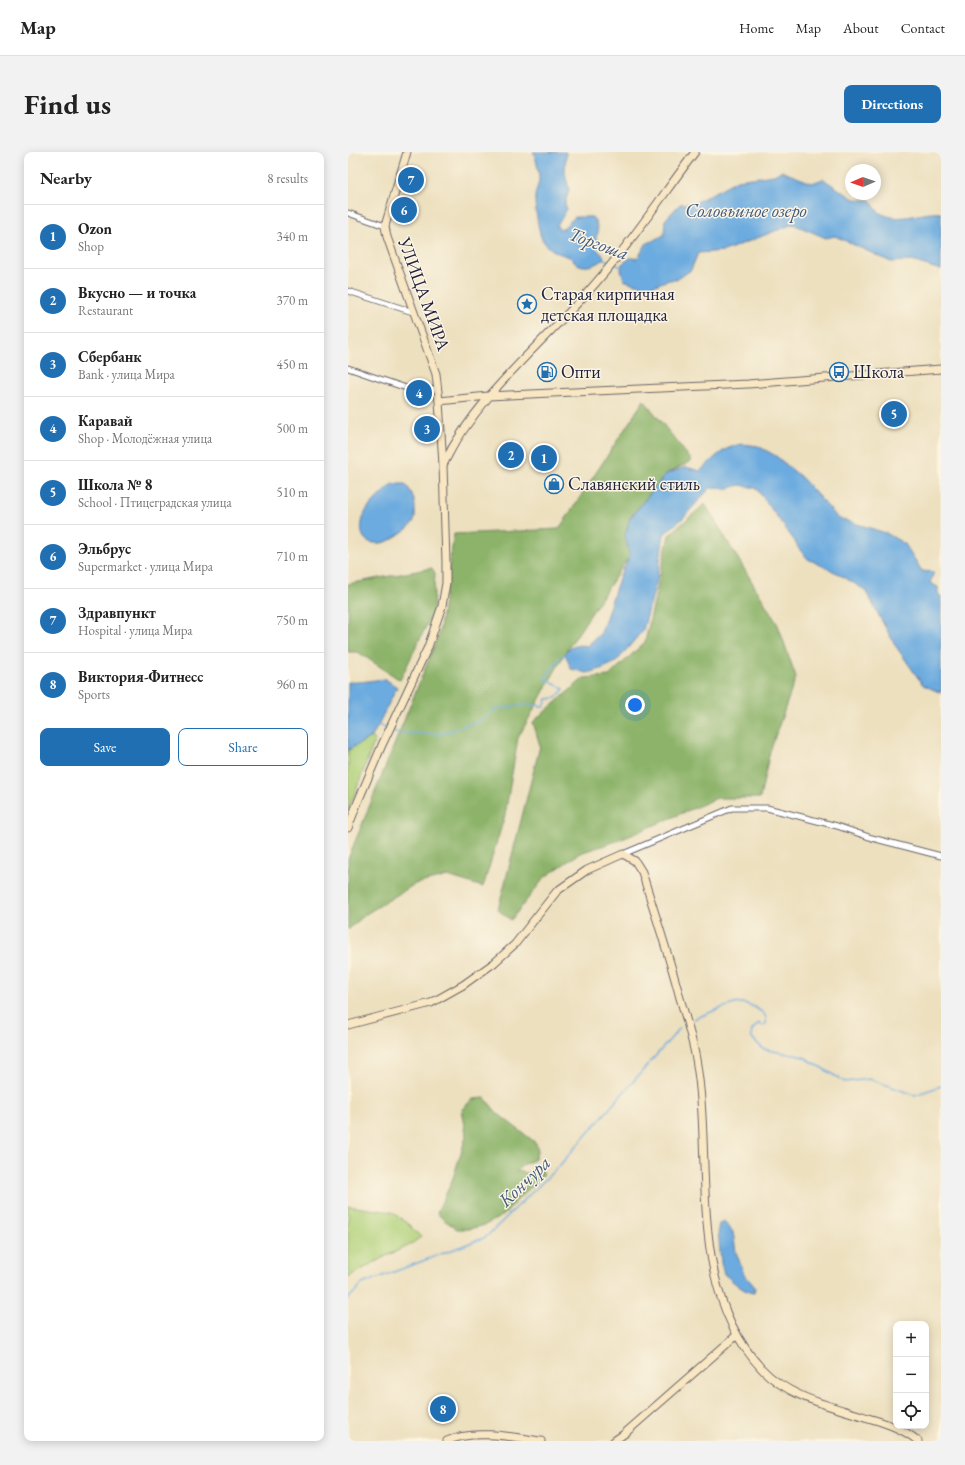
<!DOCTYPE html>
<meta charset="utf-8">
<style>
body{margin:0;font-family:"EB Garamond",serif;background:#f2f2f2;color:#222}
.controls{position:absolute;right:12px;bottom:12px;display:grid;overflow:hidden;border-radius:8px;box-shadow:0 2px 10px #0003}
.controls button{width:36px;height:36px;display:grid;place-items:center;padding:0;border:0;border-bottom:1px solid #e0e0e0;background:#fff;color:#222;font:20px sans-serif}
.compass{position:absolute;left:497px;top:12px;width:36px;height:36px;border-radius:50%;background:#fff;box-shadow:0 2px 10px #0003;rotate:268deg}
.you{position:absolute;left:287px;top:553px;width:14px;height:14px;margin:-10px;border:3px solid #fff;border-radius:50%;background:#1a73e8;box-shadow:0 0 0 6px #1a73e833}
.badge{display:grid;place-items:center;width:26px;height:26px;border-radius:50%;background:#1f6fb2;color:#fff;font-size:13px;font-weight:700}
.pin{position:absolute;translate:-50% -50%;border:2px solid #fff;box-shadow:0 1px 4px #0006}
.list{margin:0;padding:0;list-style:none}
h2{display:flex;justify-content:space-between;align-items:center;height:52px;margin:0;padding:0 16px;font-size:17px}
h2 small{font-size:13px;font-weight:400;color:#767676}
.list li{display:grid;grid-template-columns:26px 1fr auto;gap:12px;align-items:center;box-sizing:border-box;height:64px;padding:0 16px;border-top:1px solid #e0e0e0}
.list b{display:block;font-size:15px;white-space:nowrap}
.list p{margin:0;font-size:13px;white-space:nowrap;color:#767676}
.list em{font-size:13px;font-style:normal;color:#767676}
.actions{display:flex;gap:8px;padding:12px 16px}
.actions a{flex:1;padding:9px 0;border:1px solid #1f6fb2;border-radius:8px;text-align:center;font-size:14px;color:#1f6fb2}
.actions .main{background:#1f6fb2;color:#fff}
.icon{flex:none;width:22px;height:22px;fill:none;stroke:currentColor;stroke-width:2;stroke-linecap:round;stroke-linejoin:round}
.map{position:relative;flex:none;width:593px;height:1289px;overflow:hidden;border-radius:8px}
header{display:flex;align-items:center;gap:24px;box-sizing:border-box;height:56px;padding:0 20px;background:#fff;border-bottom:1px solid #e0e0e0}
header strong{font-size:19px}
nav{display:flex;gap:22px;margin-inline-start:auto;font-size:14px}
.intro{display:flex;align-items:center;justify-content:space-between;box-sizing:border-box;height:96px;padding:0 24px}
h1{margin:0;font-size:28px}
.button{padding:10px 18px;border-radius:8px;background:#1f6fb2;color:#fff;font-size:14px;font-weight:700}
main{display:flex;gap:24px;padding:0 24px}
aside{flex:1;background:#fff;border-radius:8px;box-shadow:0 2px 10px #0003}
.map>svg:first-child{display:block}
</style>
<header>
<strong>Map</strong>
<nav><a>Home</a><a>Map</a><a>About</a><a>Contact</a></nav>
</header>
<div class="intro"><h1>Find us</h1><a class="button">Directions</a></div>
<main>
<aside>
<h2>Nearby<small>8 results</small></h2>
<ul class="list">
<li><span class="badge">1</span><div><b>Ozon</b><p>Shop</p></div><em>340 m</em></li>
<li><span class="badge">2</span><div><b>Вкусно — и точка</b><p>Restaurant</p></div><em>370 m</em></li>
<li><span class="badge">3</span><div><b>Сбербанк</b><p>Bank · улица Мира</p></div><em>450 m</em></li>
<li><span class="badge">4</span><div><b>Каравай</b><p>Shop · Молодёжная улица</p></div><em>500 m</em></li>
<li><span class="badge">5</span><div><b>Школа № 8</b><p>School · Птицеградская улица</p></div><em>510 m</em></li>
<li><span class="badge">6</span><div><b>Эльбрус</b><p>Supermarket · улица Мира</p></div><em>710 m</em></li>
<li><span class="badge">7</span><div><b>Здравпункт</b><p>Hospital · улица Мира</p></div><em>750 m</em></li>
<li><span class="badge">8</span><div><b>Виктория-Фитнесс</b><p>Sports</p></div><em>960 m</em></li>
</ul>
<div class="actions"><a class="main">Save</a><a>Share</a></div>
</aside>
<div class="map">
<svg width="593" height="1289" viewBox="0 0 593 1289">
<rect width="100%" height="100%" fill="#fcf5e5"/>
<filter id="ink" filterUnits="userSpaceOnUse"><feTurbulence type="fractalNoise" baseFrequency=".025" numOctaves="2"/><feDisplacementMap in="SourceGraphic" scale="8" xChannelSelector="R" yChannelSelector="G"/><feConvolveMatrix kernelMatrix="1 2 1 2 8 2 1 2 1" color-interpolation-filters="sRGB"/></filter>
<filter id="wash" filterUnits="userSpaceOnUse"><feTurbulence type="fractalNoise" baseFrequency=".012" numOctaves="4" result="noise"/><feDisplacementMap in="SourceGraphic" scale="16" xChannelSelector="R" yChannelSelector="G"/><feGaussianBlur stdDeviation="0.9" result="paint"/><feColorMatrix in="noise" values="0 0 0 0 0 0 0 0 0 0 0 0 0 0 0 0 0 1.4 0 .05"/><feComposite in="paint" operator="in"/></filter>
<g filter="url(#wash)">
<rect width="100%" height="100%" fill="#ede0bf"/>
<!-- green -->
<g fill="#b0d179" stroke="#697a5a">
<path d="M24,585L27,588L0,659V598Z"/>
<path d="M0,1054L44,1060L59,1071L73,1085L60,1094L38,1104L0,1125Z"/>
</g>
<!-- forest -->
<g fill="#8cb369" stroke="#576a52">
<path d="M296,248L344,309L318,322L282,366V403L217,501L170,586L157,663L135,735L100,724L67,732L18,762L0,778V707L91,482L106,382L211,377Z"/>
<path d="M357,352L430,473L448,525L422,599L412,646H369L272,688L232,701L197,725L163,768L150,758L192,594L185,570L236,526L261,524L297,490L321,383Z"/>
<path d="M84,416L87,421L85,460L52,528L10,500H0V432Z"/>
<path d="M137,946L149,961L188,991L190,998L186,1008L176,1012L169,1019L181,1021L194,1018L196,1023L170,1047L156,1063L137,1073L121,1077H109C102,1071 93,1068 89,1060L104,1029L118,985L117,974L114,957L125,947Z"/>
</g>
<!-- water -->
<g fill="#6cabdf" stroke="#47668d">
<path d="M185,0H218L217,21L221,37L218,48L217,53L219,57L209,74L212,78H213L227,65H244L248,70L250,81L248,85L249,91L247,95L255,103L256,106C248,114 234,118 226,109C222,104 218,104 213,102C207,101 197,93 194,87C191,83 186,50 187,45C187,39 191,33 191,27C191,21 188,4 185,0Z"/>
<path d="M433,19L464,31L475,27L506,47L522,48C525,52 528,58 532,61C552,72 572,59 593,61V118L564,109L543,110L487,84L478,86L445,72L376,99L350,101L343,118L328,128C318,126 310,134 301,135C297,135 280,130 276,128L273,118L274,112L282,106H290L298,92L316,83L317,68L332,52H345L389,28L426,23Z"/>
<path d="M395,292L410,294L428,304L453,325L490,366L538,381L557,392L574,419L586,420L582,431L590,435V442L593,444V541L575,533L547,493L517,438L489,421L460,407L451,397L446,388L408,336L392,333L377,337L371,335L362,336L334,367L316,382L309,428L295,478L268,510L253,517L239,521L223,517L217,501C223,494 230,492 239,494L253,481L271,426L282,403L277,384L282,366L318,322L338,315L352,319C366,307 375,294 395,292Z"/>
<path d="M44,332H57C64,340 67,346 67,356C67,360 68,365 66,369C63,375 56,379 50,383C44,388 36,392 28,391C8,391 12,367 20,356C27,347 37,339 44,332Z"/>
<path d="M37,527L49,535L24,585L0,598V530C12,531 24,528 37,527Z"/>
<path d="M376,1069L385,1080L388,1100L396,1122L407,1135L406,1141C396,1141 384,1128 376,1122L373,1111L370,1077L371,1072Z"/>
</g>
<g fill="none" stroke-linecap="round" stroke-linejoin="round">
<!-- stream -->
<g stroke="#6cabdf" stroke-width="1.5">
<path d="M254,106L263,110"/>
<path d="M266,112L274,115"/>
<path d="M30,573L40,577"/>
<path d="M43,578L50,581L92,582L131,569L148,557L183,552L196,555L199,547L208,546L216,537L197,527L211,507L218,501"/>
<path d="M346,867C356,863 385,850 394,851C400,852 405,854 409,857C416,861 419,863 418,872L415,874L411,871L404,878L403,885L415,897L456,905L497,930L521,927L567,943L593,934"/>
<path d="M0,1147L14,1132L138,1085L212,1013L332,876"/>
</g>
</g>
</g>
<g filter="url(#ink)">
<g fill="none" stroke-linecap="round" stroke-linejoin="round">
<defs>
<g id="street">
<path d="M0,61L37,74"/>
<path d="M0,139L65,160"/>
<path d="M0,216L67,239L90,237"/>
<path d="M275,702L384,656H419L489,674L524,686L593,704"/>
</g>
<g id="secondary">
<path d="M91,249L140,244L400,232L593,217"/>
<path d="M96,311C128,246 190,195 238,142C278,98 311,48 347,0"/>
<path d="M0,676L9,652L34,593L80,495L94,454L98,431V410L95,313L91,249L88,222L39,85L37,74L59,0"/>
<path d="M0,873L83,851L115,833L146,811L167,792L209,739L239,718L275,702L287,709L294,720C307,762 321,804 332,846C338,866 344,886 348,907C366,1008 337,1135 414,1217C441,1246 484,1254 520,1266C538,1271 556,1277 570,1289"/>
<path d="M99,1289C124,1277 166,1285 193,1289"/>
<path d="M266,1289L276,1282L389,1183"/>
</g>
</defs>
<!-- street casing -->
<use href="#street" stroke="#696469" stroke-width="7"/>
<!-- secondary casing -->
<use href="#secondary" stroke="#696469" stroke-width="9"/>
<!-- street -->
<use href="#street" stroke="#fff" stroke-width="5"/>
<!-- secondary -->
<use href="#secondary" stroke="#f9e7c3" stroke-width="7"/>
</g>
</g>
<!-- icons -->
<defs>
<symbol id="sight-ring" viewBox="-11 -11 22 22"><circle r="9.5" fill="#fcf5e5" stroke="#1f6fb2" stroke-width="1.5"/><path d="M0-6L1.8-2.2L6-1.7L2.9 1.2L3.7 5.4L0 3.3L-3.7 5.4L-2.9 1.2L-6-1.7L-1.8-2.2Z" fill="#1f6fb2"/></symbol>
<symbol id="fuel-ring" viewBox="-11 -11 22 22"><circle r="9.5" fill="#fcf5e5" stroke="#1f6fb2" stroke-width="1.5"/><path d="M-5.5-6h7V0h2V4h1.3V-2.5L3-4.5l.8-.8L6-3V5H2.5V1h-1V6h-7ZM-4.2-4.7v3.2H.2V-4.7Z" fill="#1f6fb2"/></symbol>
<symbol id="bus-ring" viewBox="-11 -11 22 22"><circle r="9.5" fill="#fcf5e5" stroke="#1f6fb2" stroke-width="1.5"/><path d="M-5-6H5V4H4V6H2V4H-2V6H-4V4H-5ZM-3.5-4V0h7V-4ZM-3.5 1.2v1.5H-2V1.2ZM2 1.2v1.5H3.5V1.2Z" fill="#1f6fb2"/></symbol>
<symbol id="shop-ring" viewBox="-11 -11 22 22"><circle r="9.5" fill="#fcf5e5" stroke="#1f6fb2" stroke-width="1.5"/><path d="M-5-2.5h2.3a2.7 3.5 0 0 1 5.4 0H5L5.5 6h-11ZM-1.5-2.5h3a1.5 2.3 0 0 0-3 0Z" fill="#1f6fb2"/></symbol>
</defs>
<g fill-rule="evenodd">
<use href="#sight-ring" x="168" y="141" width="22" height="22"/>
<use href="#fuel-ring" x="188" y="209" width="22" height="22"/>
<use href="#bus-ring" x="480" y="209" width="22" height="22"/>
<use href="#shop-ring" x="195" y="321" width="22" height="22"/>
</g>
<g text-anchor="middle" stroke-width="3" stroke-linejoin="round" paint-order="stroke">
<!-- street labels -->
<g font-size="18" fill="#22223b" stroke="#fcf5e5">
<text transform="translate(76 142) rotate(70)" y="6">УЛИЦА МИРА</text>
</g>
<!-- poi labels -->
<g font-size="18" fill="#22223b" stroke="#fcf5e5" text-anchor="start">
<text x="193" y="148">Старая кирпичная<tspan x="193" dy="21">детская площадка</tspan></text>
<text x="213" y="226">Опти</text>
<text x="505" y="226">Школа</text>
<text x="220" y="338">Славянский стиль</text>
</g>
<!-- water labels -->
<g font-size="19" font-style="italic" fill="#40597d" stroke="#fcf5e5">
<text x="398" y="65">Соловьиное озеро</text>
<text transform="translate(251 91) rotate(20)" y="7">Торгоша</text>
<text transform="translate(176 1029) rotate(-44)" y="7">Кончура</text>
</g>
</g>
</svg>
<div class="controls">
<button>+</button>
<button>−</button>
<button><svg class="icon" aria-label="locate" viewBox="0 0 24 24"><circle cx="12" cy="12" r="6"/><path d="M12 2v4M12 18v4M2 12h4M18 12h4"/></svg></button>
</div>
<svg class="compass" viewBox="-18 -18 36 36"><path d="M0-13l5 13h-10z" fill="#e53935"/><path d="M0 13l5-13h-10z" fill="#767676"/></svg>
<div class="you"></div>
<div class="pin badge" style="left:196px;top:306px">1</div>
<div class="pin badge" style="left:163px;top:303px">2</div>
<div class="pin badge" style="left:79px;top:277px">3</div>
<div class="pin badge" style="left:71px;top:241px">4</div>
<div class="pin badge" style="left:546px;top:262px">5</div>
<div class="pin badge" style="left:56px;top:58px">6</div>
<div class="pin badge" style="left:63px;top:28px">7</div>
<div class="pin badge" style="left:95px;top:1257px">8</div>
</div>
</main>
